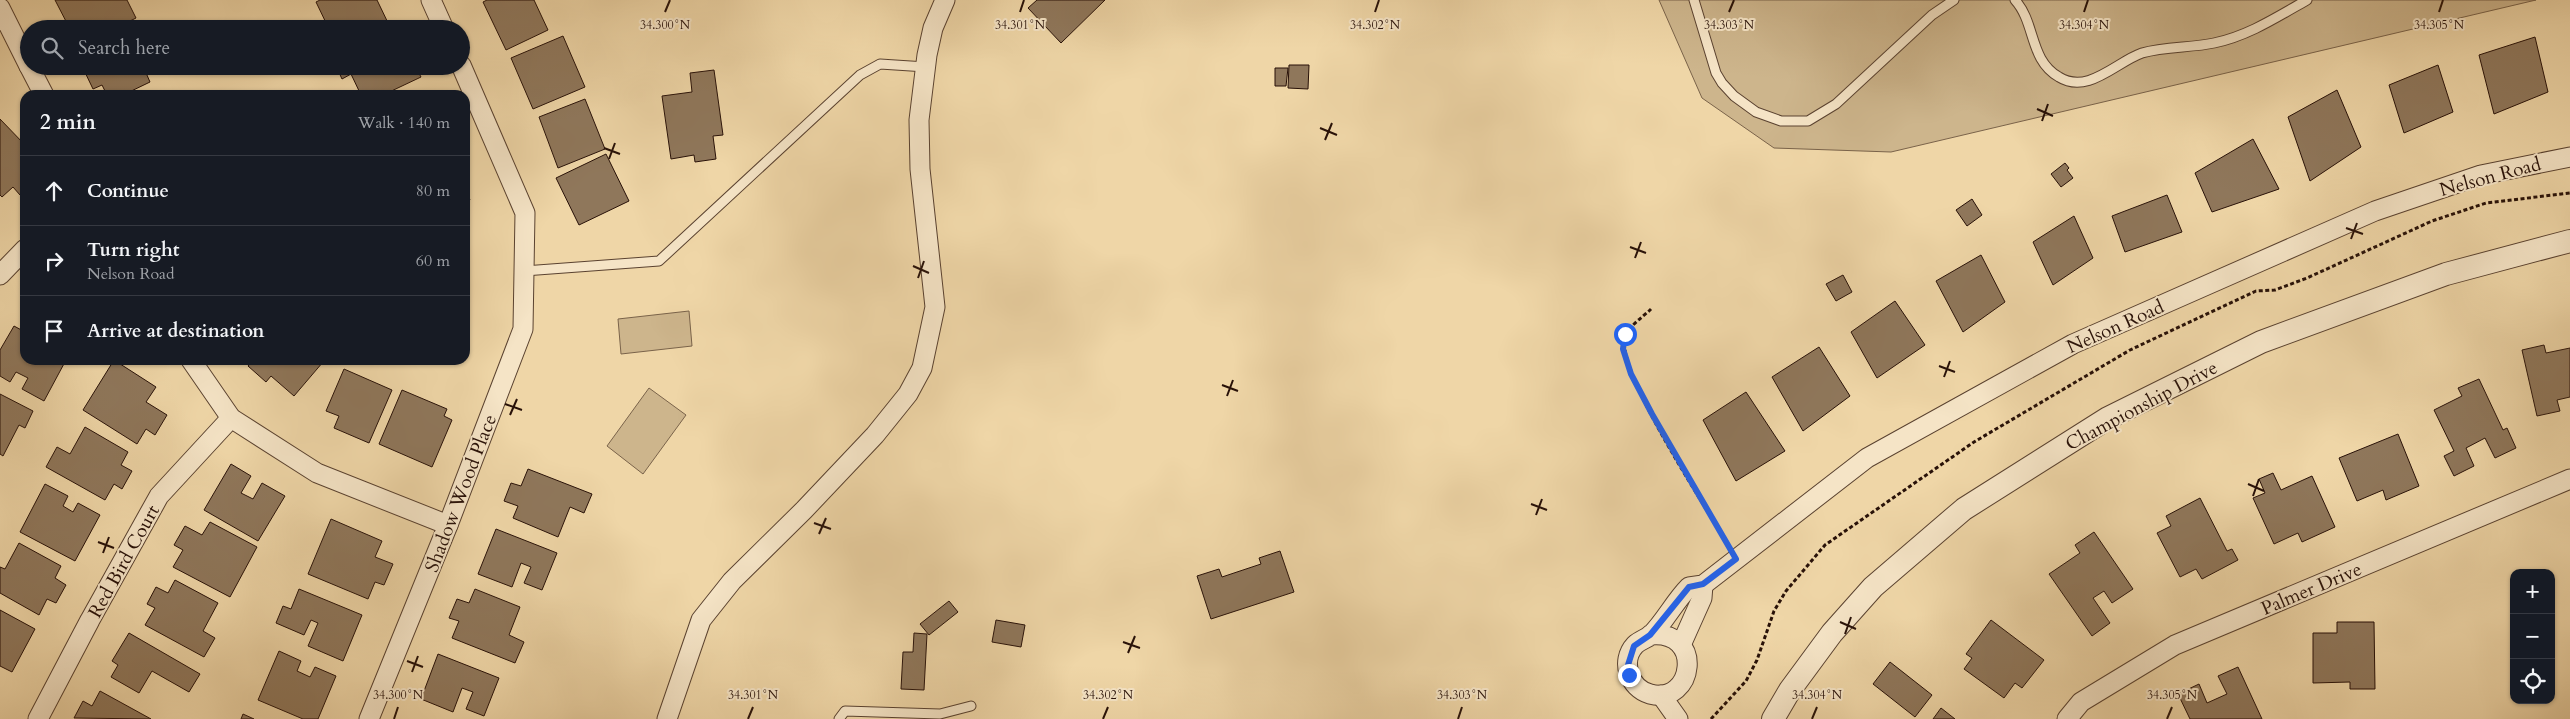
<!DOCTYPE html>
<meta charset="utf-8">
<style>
body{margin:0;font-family:Cardo,serif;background:#20242c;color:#f1f3f6}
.controls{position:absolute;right:15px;bottom:15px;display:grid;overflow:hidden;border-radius:10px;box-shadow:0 1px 4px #0004}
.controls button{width:45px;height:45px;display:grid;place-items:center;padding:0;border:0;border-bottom:1px solid #363941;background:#171b24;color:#f1f3f6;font:25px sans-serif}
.stop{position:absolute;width:15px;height:15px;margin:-11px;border:4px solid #2563eb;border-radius:50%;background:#fff}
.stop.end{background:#2563eb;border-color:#fff;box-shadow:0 1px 5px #0008}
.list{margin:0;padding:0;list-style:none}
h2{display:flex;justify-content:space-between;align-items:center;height:65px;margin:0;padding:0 20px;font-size:21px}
h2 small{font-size:16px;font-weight:400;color:#9ea1a6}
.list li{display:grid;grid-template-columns:32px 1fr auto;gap:15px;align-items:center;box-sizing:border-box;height:70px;padding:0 20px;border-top:1px solid #363941}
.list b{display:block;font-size:19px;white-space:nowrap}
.list p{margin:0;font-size:16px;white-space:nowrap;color:#9ea1a6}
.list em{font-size:16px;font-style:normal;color:#9ea1a6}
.icon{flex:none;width:28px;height:28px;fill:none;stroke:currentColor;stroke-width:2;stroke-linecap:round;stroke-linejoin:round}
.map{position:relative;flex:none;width:2570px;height:719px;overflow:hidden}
.search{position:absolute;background:#171b24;box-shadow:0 1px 4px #0004;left:20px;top:20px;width:450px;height:55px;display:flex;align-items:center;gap:12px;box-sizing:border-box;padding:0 18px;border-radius:28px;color:#9ea1a6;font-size:19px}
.panel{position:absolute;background:#171b24;box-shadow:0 1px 4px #0004;left:20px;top:90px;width:450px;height:275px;border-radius:15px}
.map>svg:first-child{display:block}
</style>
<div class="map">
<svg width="2570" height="719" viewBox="0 0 2570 719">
<rect width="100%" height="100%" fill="#efd6a7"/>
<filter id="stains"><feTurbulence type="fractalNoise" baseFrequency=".004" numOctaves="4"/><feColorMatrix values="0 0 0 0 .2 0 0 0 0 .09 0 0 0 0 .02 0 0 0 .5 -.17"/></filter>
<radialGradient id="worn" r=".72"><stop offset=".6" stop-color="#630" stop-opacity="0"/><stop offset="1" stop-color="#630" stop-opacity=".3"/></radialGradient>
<!-- green -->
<g fill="#cdb58c" stroke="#7a634a">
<path d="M1659,0H2536L1891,152L1774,148L1702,98Z"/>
<path d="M689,311L692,346L621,354L618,319Z"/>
<path d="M649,388L686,415L643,474L607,446Z"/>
</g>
<!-- building -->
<g fill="#8f775b" stroke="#281108">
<path d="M55,0H127L136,18L114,29H70Z"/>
<path d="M320,0H377L390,27L385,29H329L316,2Z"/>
<path d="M487,0H534L548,30L506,50L483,2Z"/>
<path d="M1037,0H1105L1061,43L1028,8Z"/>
<path d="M563,36L585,87L533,109L511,58Z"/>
<path d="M2535,37L2548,92L2494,114L2479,55Z"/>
<path d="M1289,65H1309L1308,89L1288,88Z"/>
<path d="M2438,65L2453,112L2404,133L2389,85Z"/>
<path d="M82,66H143L150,82L123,95H107L102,85L93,89Z"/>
<path d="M336,66H415L421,77L383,95H361L351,74L342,79Z"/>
<path d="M1275,68H1288L1286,86H1275Z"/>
<path d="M714,70L723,135L713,136L716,159L695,162L694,155L671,159L662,96L692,92L690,73Z"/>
<path d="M2337,90L2361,147L2310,181L2288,117Z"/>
<path d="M585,99L605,149L558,168L539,117Z"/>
<path d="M0,119L25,145V191L20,195L13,187L2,197L0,195Z"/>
<path d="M2253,139L2279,189L2212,212L2195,173Z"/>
<path d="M606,154L629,201L579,225L556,178Z"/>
<path d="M2065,163L2069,168L2067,170L2073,178L2061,187L2051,174Z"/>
<path d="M465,188L470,200L465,202Z"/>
<path d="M2167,195L2182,232L2125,252L2112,216Z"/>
<path d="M1972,199L1982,215L1967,226L1956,210Z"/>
<path d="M2074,216L2093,258L2053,285L2033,242Z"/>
<path d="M1981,255L2005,302L1963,332L1936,281Z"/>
<path d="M1843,275L1852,292L1836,301L1826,284Z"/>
<path d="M1895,301L1925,345L1877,378L1851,332Z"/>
<path d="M14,326L25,332V360H66L44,401L22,389L28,378L16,372L10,382L0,376V350Z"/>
<path d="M2544,345L2546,353L2570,348V397L2557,400L2560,411L2537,416L2522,350Z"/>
<path d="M1819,347L1850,396L1803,431L1772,377Z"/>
<path d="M114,360L156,387L146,402L167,415L155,435L146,429L137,444L83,410Z"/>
<path d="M253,360H320L323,362L294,396L271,376L266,382L248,366Z"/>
<path d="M344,369L392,390L369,443L334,428L339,416L326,411Z"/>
<path d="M2479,379L2503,430L2507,428L2516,448L2495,458L2485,438L2466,448L2474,466L2454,476L2444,456L2454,451L2434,410L2462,396L2458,388Z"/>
<path d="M402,390L447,409L444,416L452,420L432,467L379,444Z"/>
<path d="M1746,392L1785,451L1736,481L1703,420Z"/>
<path d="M0,394L33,411L25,428L19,425L3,456L0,454Z"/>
<path d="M85,427L128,452L121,465L132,471L122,489L114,484L105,500L46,467L57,447L70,454Z"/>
<path d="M2398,434L2419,486L2386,500L2383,490L2357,501L2339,458Z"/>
<path d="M231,464L251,476L241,493L253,499L262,483L285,496L258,541L204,510Z"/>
<path d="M528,469L592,494L584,513L570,507L558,537L513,518L518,506L504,501L511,483L521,486Z"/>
<path d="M2273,473L2281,490L2312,476L2335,527L2302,542L2298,533L2274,544L2253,498L2265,493L2259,479Z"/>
<path d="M45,484L68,496L63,506L73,512L78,503L100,515L75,561L20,532Z"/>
<path d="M2200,498L2227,551L2232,549L2238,560L2202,579L2196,569L2180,577L2157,533L2171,526L2166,516Z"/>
<path d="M331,519L382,541L375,557L393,564L384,585L375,582L368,599L308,574Z"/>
<path d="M210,522L257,547L230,597L173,567L183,550L174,545L185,526L202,535Z"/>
<path d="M496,529L557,553L542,590L524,583L531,567L521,563L512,587L478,574Z"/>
<path d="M2094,532L2133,589L2112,603L2104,591L2093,598L2110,623L2092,636L2049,574L2080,553L2075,545Z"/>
<path d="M19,543L61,566L55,578L66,585L56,603L47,599L39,615L0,593V567L5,569Z"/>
<path d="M1280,551L1294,592L1211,619L1197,576L1219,569L1222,577L1261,564L1259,558Z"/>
<path d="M175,580L218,603L203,631L215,638L204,657L145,625L155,608L147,604L156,587L168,593Z"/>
<path d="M299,589L362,615L343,661L308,646L318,623L311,620L304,635L276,623L283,606L291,609Z"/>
<path d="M475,589L520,607L509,635L524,642L515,663L452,638L459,621L449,618L457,599L469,603Z"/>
<path d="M949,601L958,612L929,635L920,624Z"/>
<path d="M0,610L35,629L12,672L0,666Z"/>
<path d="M996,620L1025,625L1021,647L992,642Z"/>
<path d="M1991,620L2044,660L2022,688L2015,683L2004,698L1964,669L1972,658L1966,654Z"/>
<path d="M2337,622H2374L2375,689H2350V682L2313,683V633H2337Z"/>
<path d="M129,633L200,674L189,692L152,671L139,693L111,677L118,665L112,661Z"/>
<path d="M914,633L927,634L924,690L901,689L903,652H913Z"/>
<path d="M279,651L301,661L297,671L310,677L315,667L336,676L318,719H303L258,700Z"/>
<path d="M438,654L499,678L484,716L466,709L473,692L462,688L453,712L421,699Z"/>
<path d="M1890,662L1932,695L1915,717L1873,684Z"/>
<path d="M2238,667L2262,719H2190L2178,694L2199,684L2207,703L2227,694L2218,676Z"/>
<path d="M100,691L151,719L74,718L83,701L92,706Z"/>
<path d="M1941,708L1955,719H1933Z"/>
<path d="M243,714L254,719H241Z"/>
</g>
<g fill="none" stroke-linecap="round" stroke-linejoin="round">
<defs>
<g id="service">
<path d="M1694,0L1716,73L1722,83L1734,96L1756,112L1781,121H1808L1836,104L1932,15L1954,0"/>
<path d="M2015,0C2036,23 2029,60 2059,77C2088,95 2116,62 2142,53C2165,46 2191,48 2214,43C2248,36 2277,17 2307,0"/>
<path d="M524,271L659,261L860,75L880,64L926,67"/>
<path d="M839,719L845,711L940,714L971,706"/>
</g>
<g id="minor">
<path d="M431,0L444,29"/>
<path d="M0,8L29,66"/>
<path d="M29,66L44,95"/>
<path d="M0,275L25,249"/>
<path d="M191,360L231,418L317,473L448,525"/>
<path d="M1650,635C1705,629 1694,706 1650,694C1629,688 1620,661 1635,645C1640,640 1646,639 1651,635C1665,621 1675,601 1689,587L1703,585L1867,458L2073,344L2375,211L2481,175L2570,157"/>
<path d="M1681,645L1702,598L1703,585"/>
<path d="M1661,695L1678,719"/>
<path d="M38,719L90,620L159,496L231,418"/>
<path d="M369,719L448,525L523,329L525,213L461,65"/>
<path d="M667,719L701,620L732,581L804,510L875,435L908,394L922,368L935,307L920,169L919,120L927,55L933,28L945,0"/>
<path d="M2067,719L2081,702L2175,645L2570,479"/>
</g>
<path id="tertiary" d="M1773,719L1790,690L1832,633L1873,587L1964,509L2108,418L2261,342L2446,274L2570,241"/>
</defs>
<!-- service casing -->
<use href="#service" stroke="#5a4230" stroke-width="11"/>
<!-- minor casing -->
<use href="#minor" stroke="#5a4230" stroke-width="21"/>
<!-- tertiary casing -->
<use href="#tertiary" stroke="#5a4230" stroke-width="24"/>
<!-- path -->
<g stroke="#281108" stroke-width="3" stroke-dasharray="4 2.5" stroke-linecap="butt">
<path d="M1651,309C1644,316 1628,327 1625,336C1615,371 1706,507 1727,543"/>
<path d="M1711,719L1746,681L1757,660L1774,611L1786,591L1825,545L1974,442L2130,350L2256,291L2275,290L2307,278L2432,221L2486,203L2570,193"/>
</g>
<!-- service -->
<use href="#service" stroke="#f5e4c6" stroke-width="9"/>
<!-- minor -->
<use href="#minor" stroke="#f5e4c6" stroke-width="19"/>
<!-- tertiary -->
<use href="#tertiary" stroke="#f5e4c6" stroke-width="22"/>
</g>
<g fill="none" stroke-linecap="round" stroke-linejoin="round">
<!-- route -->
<path stroke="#2563eb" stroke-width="6" d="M1625,334L1623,349L1631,374L1652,414L1736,559L1703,584L1689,587L1650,635L1634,646L1628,665L1629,675"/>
</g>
<!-- ticks -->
<path fill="none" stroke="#281108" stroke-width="2" d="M665,12L670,0M1020,12L1024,0M1375,12L1379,0M1729,12L1734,0M2084,12L2088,0M2439,12L2443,0M2037,109L2053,116M2042,121L2048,104M1320,128L1337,135M1325,140L1332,123M604,148L620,154M609,159L615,143M2346,228L2363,234M2351,239L2357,223M1630,247L1646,253M1635,258L1641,242M913,266L929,273M918,278L924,261M1939,366L1955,372M1944,377L1950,361M1222,385L1238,391M1227,396L1233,380M505,404L522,410M510,415L517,399M2248,484L2264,491M2253,496L2259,479M1531,504L1547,510M1536,515L1542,499M814,523L831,529M819,534L826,518M98,542L114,548M103,553L109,537M1840,622L1856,629M1845,634L1851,617M1123,642L1140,648M1128,653L1135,636M407,661L423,667M412,672L418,656M394,719L398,707M748,719L753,707M1103,719L1108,707M1458,719L1462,707M1812,719L1817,707M2167,719L2172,707"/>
<g text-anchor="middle" stroke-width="4" stroke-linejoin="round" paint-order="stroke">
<!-- street labels -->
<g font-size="19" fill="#281108" stroke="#f5e4c6">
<text transform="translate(2490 176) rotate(-15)" y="7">Nelson Road</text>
<text transform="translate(2115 326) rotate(-24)" y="7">Nelson Road</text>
<text transform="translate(2141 405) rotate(-28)" y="7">Championship Drive</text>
<text transform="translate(460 493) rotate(-69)" y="7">Shadow Wood Place</text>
<text transform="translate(123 561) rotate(-61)" y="7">Red Bird Court</text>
<text transform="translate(2311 588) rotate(-23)" y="7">Palmer Drive</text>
</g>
</g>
<g font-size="12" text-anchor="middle" fill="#281108" stroke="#f5e4c6" stroke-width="4" stroke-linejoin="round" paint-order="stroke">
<text x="665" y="29">34.300°N</text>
<text x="1020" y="29">34.301°N</text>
<text x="1375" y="29">34.302°N</text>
<text x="1729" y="29">34.303°N</text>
<text x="2084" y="29">34.304°N</text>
<text x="2439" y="29">34.305°N</text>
<text x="398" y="699">34.300°N</text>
<text x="753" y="699">34.301°N</text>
<text x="1108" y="699">34.302°N</text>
<text x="1462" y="699">34.303°N</text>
<text x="1817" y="699">34.304°N</text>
<text x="2172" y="699">34.305°N</text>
</g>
<rect width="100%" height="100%" filter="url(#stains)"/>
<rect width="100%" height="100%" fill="url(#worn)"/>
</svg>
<div class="controls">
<button>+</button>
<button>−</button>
<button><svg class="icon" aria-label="locate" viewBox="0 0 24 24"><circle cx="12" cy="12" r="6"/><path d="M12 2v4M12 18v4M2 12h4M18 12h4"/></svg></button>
</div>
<div class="stop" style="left:1625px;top:334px"></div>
<div class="stop end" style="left:1629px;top:675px"></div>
<div class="search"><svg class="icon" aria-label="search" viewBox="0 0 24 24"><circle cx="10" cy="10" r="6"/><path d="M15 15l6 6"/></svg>Search here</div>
<section class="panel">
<h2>2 min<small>Walk · 140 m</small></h2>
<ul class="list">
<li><svg class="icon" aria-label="ahead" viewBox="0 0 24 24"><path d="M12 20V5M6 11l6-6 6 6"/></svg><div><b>Continue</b></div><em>80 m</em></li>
<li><svg class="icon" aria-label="right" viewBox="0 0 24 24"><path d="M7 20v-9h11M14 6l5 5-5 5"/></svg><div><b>Turn right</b><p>Nelson Road</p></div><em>60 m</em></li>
<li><svg class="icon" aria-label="arrive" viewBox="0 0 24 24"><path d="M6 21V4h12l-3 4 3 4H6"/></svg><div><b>Arrive at destination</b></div></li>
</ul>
</section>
</div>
